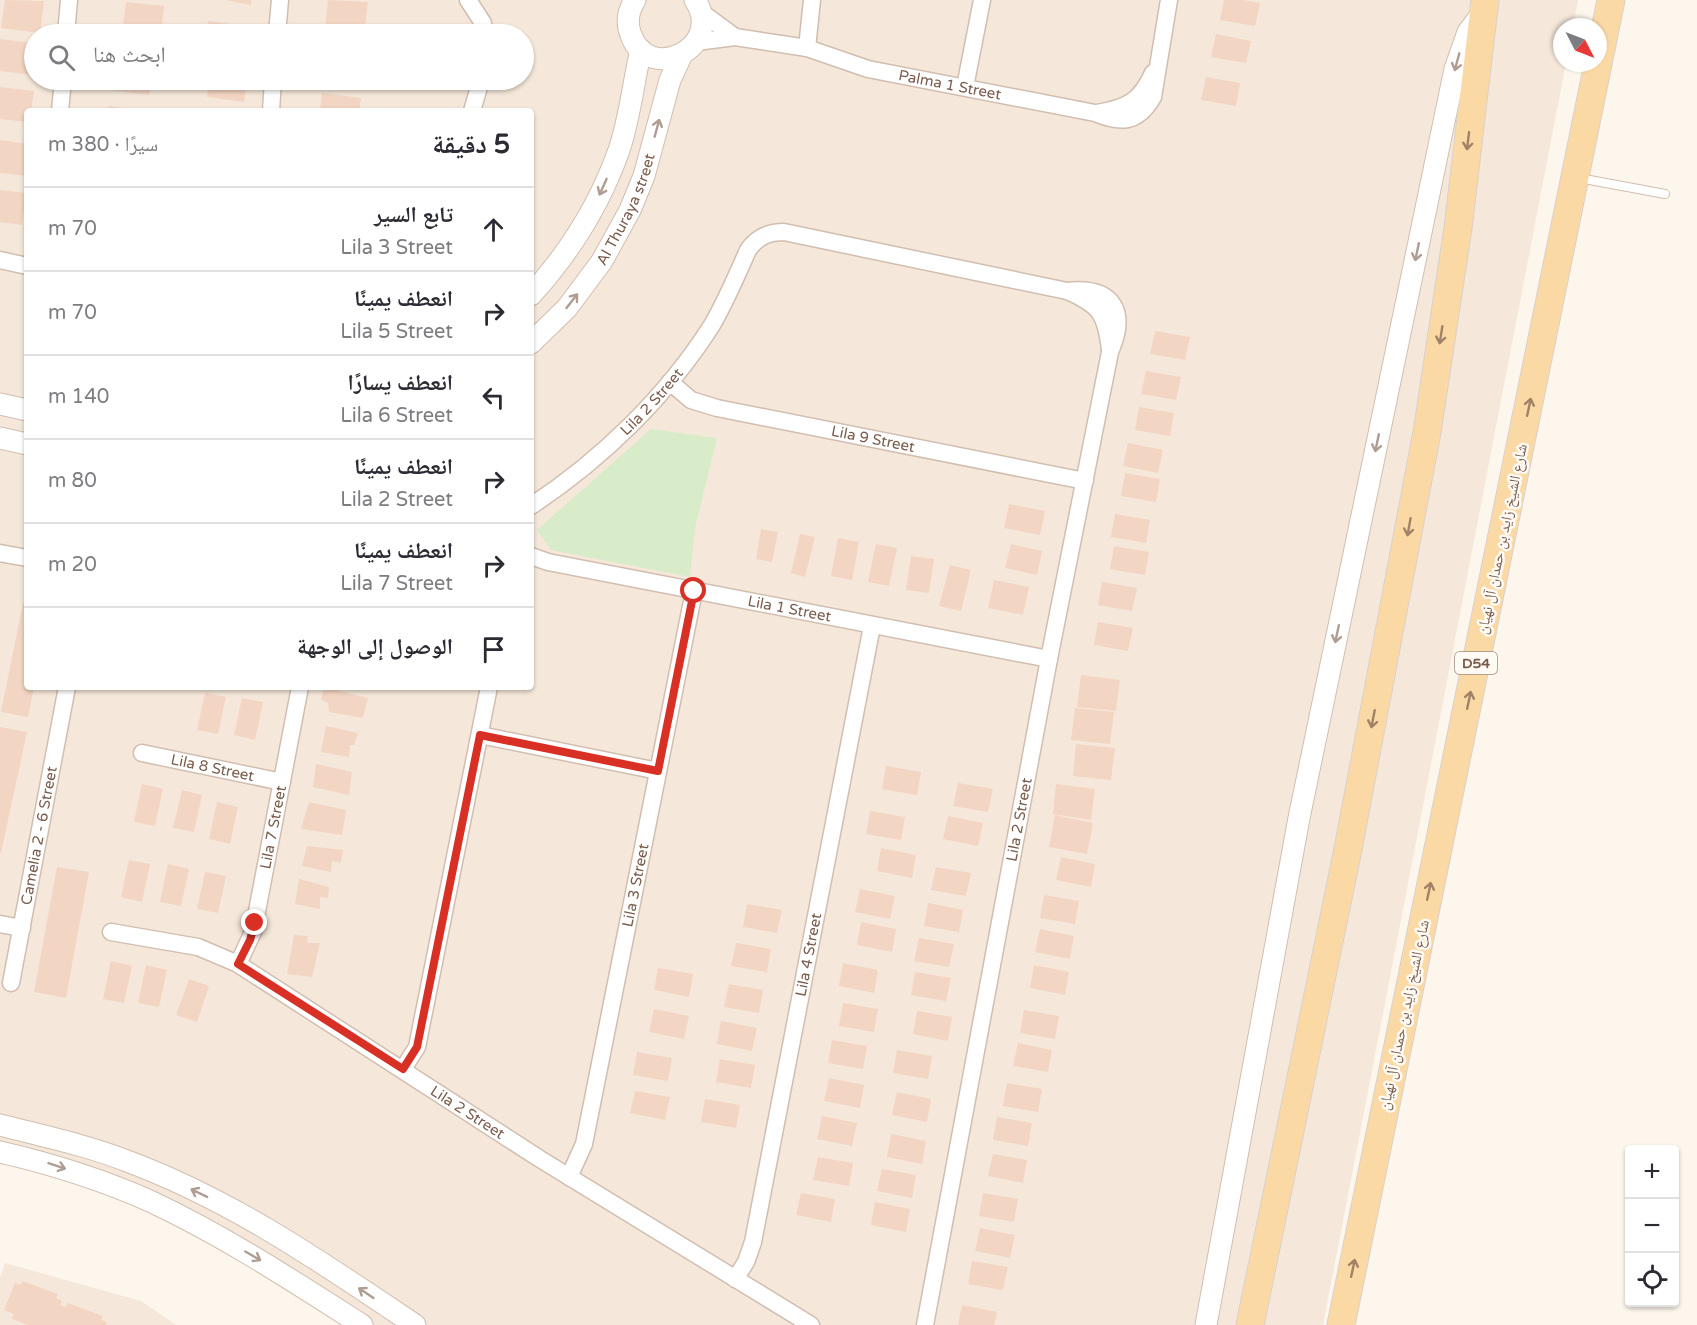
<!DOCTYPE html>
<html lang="ar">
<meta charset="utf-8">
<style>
body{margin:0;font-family:"Varela Round","Noto Naskh Arabic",sans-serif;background:#f7f7f7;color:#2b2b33;direction:rtl}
.controls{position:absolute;right:18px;bottom:18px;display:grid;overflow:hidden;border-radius:6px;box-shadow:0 2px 4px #0004}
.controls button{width:54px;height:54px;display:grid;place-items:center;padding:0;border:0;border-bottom:2px solid #e1e1e2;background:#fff;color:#2b2b33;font:30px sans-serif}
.compass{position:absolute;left:1553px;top:18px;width:54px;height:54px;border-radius:50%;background:#fff;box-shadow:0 2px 4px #0004;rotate:132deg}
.stop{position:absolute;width:18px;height:18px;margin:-14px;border:4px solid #d93025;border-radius:50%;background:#fff}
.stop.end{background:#d93025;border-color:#fff;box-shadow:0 2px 6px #0008}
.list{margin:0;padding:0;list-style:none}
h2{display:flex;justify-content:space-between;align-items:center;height:78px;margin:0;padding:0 24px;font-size:26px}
h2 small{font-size:20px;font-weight:400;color:#7c7c81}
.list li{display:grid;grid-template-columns:39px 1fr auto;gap:18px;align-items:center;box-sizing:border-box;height:84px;padding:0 24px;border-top:2px solid #e1e1e2}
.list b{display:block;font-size:22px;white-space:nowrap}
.list p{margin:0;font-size:20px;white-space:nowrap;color:#7c7c81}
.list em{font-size:20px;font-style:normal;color:#7c7c81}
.icon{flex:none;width:33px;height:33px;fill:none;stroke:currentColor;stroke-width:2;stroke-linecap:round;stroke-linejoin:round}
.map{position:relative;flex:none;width:1697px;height:1325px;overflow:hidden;direction:ltr}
.search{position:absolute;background:#fff;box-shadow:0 2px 4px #0004;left:24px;top:24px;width:510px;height:66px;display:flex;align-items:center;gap:15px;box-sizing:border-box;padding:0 21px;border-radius:33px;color:#7c7c81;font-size:22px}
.panel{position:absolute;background:#fff;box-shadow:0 2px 4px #0004;left:24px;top:108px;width:510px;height:582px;border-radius:6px;direction:rtl}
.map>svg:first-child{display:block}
</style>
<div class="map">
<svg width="1697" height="1325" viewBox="0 0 1697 1325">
<rect width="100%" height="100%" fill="#fdf6ec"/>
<!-- residential -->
<g fill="#f5e8da" fill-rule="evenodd">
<path d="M0,0H1578L1573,27H1562V63H1566L1323,1325H367L210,1229L0,1147ZM34,34H524V80H34ZM27,111H531V687H27Z"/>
<path d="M5,1263L141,1301L176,1325H0V1278Z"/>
</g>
<!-- green -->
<path fill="#d8ecc9" d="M651,429L717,438L695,528L690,577L551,550L537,530Z"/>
<!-- building -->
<g fill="#f3d5c3">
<path d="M5,0L44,1L40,33L1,28Z"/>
<path d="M225,0H251V5Z"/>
<path d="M328,0L368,2L364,34L325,29Z"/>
<path d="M1224,0H1243L1260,3L1255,26L1220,20Z"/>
<path d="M126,2L164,6L161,34H122Z"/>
<path d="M208,21L247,26L246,34H206Z"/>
<path d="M1216,34L1251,41L1246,63L1211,57Z"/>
<path d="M0,39L34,43V75L0,71Z"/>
<path d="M1206,77L1240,83L1236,106L1201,100Z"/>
<path d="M112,80H151L149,95L111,90Z"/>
<path d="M210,80H247L244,102L207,97Z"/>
<path d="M333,80H359L358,84Z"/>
<path d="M0,87L34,91L31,111H27V122L0,119Z"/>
<path d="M322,93L361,98L359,111H320Z"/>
<path d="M109,106L138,110V111H109Z"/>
<path d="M0,140L27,144V176L0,173Z"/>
<path d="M0,190L26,193L22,225L0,222Z"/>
<path d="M1155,331L1190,337L1185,360L1150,354Z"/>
<path d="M1146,371L1181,377L1176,400L1141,394Z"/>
<path d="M1139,407L1174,413L1170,436L1135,430Z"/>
<path d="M1128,443L1163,450L1158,473L1123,466Z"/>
<path d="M1125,473L1160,479L1156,502L1121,496Z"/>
<path d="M1009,504L1045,511L1040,535L1004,528Z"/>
<path d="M1115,514L1150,520L1146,543L1111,537Z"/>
<path d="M761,529L778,532L772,562L756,559Z"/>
<path d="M800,534L815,537L805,577L791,573Z"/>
<path d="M838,538L859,542L852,580L831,576Z"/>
<path d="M876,544L897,548L889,586L868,582Z"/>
<path d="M1011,544L1042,551L1037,575L1005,568Z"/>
<path d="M1114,546L1149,552L1145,575L1110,569Z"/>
<path d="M911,556L934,559L929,593L906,590Z"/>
<path d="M950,565L971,570L961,611L939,606Z"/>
<path d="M994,580L1029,587L1023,615L988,608Z"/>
<path d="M1102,582L1137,588L1132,611L1098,605Z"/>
<path d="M23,603L27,604V687H34L28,717L1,712Z"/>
<path d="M1098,622L1133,628L1128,651L1094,645Z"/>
<path d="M1081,675L1120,680L1116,711L1077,707Z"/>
<path d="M324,687L368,698L363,718L329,712L328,703L321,700Z"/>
<path d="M205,693L226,697L218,734L197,730Z"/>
<path d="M242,698L263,702L255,740L234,735Z"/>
<path d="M1075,708L1114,712L1110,744L1071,740Z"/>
<path d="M326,726L358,733L354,745H350L349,757L321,752Z"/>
<path d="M0,727L27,732L1,853H0Z"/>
<path d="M1076,744L1115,748L1111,780L1073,776Z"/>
<path d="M316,764L352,772L349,795L313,787Z"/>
<path d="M886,766L921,772L917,795L882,789Z"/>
<path d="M958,783L993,789L988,812L953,806Z"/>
<path d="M142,784L163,789L155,826L134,822Z"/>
<path d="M1056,784L1095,789L1091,820L1053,814Z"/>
<path d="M182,790L202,795L194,832L173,828Z"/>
<path d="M217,802L238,807L230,844L209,839Z"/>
<path d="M309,802L346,810L342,835L301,829Z"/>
<path d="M870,811L905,817L901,840L866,834Z"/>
<path d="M1055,815L1093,823L1087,854L1049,847Z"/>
<path d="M948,816L983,823L978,846L943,839Z"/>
<path d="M307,846L343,850L341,863L332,861L331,872L302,866Z"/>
<path d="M881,848L916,855L912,878L877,871Z"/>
<path d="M1061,857L1095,864L1091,887L1056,880Z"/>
<path d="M129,860L150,864L142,902L121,897Z"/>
<path d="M168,864L189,869L181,906L160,902Z"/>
<path d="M57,867L89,872L66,998L34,992Z"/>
<path d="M936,867L971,873L966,896L931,890Z"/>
<path d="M205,872L226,876L218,913L197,909Z"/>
<path d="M299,879L329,887L328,898L320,897V909L295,904Z"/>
<path d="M860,889L895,896L890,919L855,912Z"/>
<path d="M1044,895L1079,901L1075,924L1040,918Z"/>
<path d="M928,903L963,910L959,932L924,926Z"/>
<path d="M747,904L782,910L777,933L743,927Z"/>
<path d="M861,922L896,929L892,952L857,945Z"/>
<path d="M1040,929L1074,936L1070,959L1035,952Z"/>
<path d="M294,935L308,936L307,943H320L312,977L287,974Z"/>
<path d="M919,938L954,944L949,967L914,961Z"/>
<path d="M736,943L771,949L767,972L731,966Z"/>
<path d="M111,961L132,966L124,1003L103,999Z"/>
<path d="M843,963L878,970L874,993L839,986Z"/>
<path d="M146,965L167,970L159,1007L138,1003Z"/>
<path d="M1034,965L1069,972L1065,995L1030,988Z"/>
<path d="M658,968L693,974L689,997L654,990Z"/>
<path d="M915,972L951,978L946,1001L911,995Z"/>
<path d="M189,979L209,986L197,1022L176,1015Z"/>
<path d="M729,984L763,990L759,1013L724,1007Z"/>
<path d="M843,1003L878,1009L874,1032L839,1026Z"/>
<path d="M654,1009L689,1016L684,1039L649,1032Z"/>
<path d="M1024,1010L1059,1016L1055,1039L1020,1033Z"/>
<path d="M917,1011L952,1017L948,1041L913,1034Z"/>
<path d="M721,1021L757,1028L752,1051L717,1044Z"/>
<path d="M832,1040L867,1046L863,1069L828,1063Z"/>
<path d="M1018,1043L1052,1050L1048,1072L1013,1066Z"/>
<path d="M897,1050L932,1056L928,1079L893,1073Z"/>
<path d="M637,1052L672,1058L668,1081L633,1075Z"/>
<path d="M720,1059L755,1065L751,1088L716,1082Z"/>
<path d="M829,1078L864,1085L860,1108L824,1101Z"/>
<path d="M1007,1083L1042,1089L1038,1112L1003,1106Z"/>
<path d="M635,1091L670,1097L665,1120L630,1113Z"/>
<path d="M897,1092L931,1099L927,1122L892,1115Z"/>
<path d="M705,1099L740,1105L736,1128L701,1122Z"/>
<path d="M822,1116L857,1123L852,1146L817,1139Z"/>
<path d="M997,1117L1032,1123L1028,1146L993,1140Z"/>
<path d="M891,1134L926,1141L922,1164L887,1157Z"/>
<path d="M993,1154L1027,1160L1023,1183L988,1176Z"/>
<path d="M818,1157L853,1163L849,1186L813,1180Z"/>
<path d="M882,1169L916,1175L912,1198L877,1191Z"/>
<path d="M801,1193L835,1199L831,1222L796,1215Z"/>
<path d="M983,1193L1018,1199L1014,1222L979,1216Z"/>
<path d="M875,1202L910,1209L906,1232L871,1225Z"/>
<path d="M980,1228L1015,1235L1010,1258L975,1251Z"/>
<path d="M972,1261L1008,1267L1003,1290L968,1284Z"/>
<path d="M22,1281L58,1294L56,1298L62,1301L60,1305L66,1307L68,1303L103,1316L101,1320L107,1322L106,1325H29L12,1319L14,1314L4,1310L15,1283L21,1285Z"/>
<path d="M962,1305L997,1312L994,1325H958Z"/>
</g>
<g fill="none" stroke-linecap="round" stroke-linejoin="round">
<defs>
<path id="service" d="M1579,178L1665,194"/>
<g id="minor">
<path d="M468,0L483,23L484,34"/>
<path d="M701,12L735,37"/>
<path d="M66,34L69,0"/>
<path d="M277,34L280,0"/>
<path id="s1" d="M696,42L735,37L807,48L868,69L1095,113C1121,124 1138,123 1153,97L1169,0"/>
<path d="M807,48L812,0"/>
<path d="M965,87L982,0"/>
<path d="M60,111L63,80"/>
<path d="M271,111L273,80"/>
<path d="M472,111L481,80"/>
<path d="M1097,113C1127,108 1140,102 1153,73"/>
<path d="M0,260L27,266"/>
<path id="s2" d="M670,382L691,400L717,408L1085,481"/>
<path id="s3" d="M531,506C601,460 667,396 712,325C726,301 737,275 748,250C757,237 768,232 784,232L1067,291C1100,305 1106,314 1110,350"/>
<path d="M0,553L27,558"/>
<path id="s4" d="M531,556L548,562L1049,659"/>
<path d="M480,735L658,771"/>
<path id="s5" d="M142,753L282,782"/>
<path d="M0,924L22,928"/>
<path id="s6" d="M111,932L198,947L238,964L540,1159L811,1325"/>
<path id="s7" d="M238,964L253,932L300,687"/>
<path id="s8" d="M11,983L67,687"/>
<path d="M403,1069L417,1047L489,687"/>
<path id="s9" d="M569,1177L584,1144L694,591"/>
<path id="s10" d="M735,1279L746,1262L753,1242L872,626"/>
<path id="s11" d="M925,1325L1049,659L1110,352C1128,311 1113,286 1067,291"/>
</g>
<g id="tertiary">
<path d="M635,0C628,11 626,23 631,35C648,85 726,47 695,0"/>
<path d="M531,295C569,253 600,204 619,150C630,118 633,83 641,50"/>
<path id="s12" d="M531,343L567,308L602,261L630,210L644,176L670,80L682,54"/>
<path d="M0,404L27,410"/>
<path d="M0,438L27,444"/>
<path d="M0,1125C43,1136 86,1145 127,1161C232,1200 323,1263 415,1325"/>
<path d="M0,1152C52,1164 103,1180 152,1202C226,1237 293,1281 362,1325"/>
<path d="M1206,1325L1299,818L1455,69L1468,32L1484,11"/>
</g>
<g id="primary">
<path d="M1250,1325L1347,854L1427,432L1458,228L1485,0"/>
<path d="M1341,1325L1611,0"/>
</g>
</defs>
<!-- service casing -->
<use href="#service" stroke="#d1beb0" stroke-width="10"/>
<!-- minor casing -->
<use href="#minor" stroke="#d1beb0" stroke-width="19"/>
<!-- tertiary casing -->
<use href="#tertiary" stroke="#d1beb0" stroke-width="23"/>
<!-- primary casing -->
<use href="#primary" stroke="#dad1cd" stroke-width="29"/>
<!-- service -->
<use href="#service" stroke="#fff" stroke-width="8"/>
<!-- minor -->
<use href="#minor" stroke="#fff" stroke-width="16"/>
<!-- tertiary -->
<use href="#tertiary" stroke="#fff" stroke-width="21"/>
<!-- primary -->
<use href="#primary" stroke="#fbd9a5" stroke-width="27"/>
</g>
<!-- one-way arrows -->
<defs><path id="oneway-shaft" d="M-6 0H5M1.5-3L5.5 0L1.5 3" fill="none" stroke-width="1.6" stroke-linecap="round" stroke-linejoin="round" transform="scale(1.5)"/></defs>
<g stroke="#af9d94">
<use href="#oneway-shaft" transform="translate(1457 62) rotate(105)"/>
<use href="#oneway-shaft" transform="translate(657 128) rotate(-75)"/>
<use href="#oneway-shaft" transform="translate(603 187) rotate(114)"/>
<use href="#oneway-shaft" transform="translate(1417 252) rotate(102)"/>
<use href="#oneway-shaft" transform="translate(572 301) rotate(-52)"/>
<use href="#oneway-shaft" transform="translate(1377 443) rotate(102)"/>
<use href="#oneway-shaft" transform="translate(1337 634) rotate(102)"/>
<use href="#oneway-shaft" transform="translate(57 1166) rotate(18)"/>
<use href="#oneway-shaft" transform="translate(199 1193) rotate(-154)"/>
<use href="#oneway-shaft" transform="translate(253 1256) rotate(30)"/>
<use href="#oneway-shaft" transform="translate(366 1293) rotate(-146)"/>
</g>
<g stroke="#a18267">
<use href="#oneway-shaft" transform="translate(1468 141) rotate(97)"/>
<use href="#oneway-shaft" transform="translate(1441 335) rotate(99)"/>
<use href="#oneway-shaft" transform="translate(1529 407) rotate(-78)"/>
<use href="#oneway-shaft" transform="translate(1409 527) rotate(100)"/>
<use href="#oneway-shaft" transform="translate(1469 700) rotate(-78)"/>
<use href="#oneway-shaft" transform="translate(1373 719) rotate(101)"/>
<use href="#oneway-shaft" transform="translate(1429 891) rotate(-78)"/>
<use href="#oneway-shaft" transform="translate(1353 1268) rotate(-78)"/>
</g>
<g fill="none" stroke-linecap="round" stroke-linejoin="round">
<!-- route -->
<path stroke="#d93025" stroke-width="8" d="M255,923L250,940L238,964L403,1069L417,1047L480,735L658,771L694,591"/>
</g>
<g text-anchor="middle" stroke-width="5" stroke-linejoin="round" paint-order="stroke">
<!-- shield labels -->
<rect fill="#fffaf3" stroke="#a28b7f" stroke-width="1.5" x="1455" y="652" width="42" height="22" rx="4.5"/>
<g font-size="14" font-weight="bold" fill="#7a5c4d">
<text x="1476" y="668">D54</text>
</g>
<!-- street labels -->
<g font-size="15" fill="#7a5c4d" stroke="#fffaf3">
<text dy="5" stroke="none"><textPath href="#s1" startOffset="260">Palma 1 Street</textPath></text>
<text dy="5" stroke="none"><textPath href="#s12" startOffset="166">Al Thuraya street</textPath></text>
<text dy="5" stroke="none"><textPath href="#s3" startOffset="160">Lila 2 Street</textPath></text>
<text dy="5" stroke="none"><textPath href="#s2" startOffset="214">Lila 9 Street</textPath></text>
<text transform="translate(1502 539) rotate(-78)" y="5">شارع الشيخ زايد بن حمدان آل نهيان</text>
<text dy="5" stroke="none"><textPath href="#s4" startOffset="264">Lila 1 Street</textPath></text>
<text dy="5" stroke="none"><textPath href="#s5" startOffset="72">Lila 8 Street</textPath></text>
<text dy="5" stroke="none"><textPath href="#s11" startOffset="514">Lila 2 Street</textPath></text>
<text dy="5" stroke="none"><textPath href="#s7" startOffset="142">Lila 7 Street</textPath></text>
<text dy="5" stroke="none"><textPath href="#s8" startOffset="150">Camelia 2 - 6 Street</textPath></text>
<text dy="5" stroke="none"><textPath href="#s9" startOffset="300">Lila 3 Street</textPath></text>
<text dy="5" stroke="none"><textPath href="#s10" startOffset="334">Lila 4 Street</textPath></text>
<text transform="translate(1404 1015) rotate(-78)" y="5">شارع الشيخ زايد بن حمدان آل نهيان</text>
<text dy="5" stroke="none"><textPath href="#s6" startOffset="405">Lila 2 Street</textPath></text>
</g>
</g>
</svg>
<div class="controls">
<button>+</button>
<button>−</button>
<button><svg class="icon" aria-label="locate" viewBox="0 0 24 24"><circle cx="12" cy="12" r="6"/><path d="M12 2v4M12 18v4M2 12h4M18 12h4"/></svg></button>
</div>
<svg class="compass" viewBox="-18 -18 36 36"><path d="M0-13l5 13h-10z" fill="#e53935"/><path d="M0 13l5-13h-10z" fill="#7c7c81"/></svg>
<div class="stop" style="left:694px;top:591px"></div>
<div class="stop end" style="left:255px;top:923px"></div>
<div class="search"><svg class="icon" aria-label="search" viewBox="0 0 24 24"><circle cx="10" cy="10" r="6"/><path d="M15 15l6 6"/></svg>ابحث هنا</div>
<section class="panel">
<h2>5 دقيقة<small>سيرًا · 380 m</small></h2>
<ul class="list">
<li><svg class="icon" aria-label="ahead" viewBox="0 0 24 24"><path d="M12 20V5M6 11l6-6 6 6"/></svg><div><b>تابع السير</b><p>Lila 3 Street</p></div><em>70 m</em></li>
<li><svg class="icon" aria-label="right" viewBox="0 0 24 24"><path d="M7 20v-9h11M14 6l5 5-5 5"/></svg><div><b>انعطف يمينًا</b><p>Lila 5 Street</p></div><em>70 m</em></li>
<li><svg class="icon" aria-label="left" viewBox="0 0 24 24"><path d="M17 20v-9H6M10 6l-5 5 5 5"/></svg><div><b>انعطف يسارًا</b><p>Lila 6 Street</p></div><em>140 m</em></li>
<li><svg class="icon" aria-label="right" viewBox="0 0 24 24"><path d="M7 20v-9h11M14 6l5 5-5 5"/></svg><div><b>انعطف يمينًا</b><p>Lila 2 Street</p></div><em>80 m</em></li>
<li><svg class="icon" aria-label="right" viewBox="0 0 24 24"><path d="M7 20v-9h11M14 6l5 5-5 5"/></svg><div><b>انعطف يمينًا</b><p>Lila 7 Street</p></div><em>20 m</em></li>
<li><svg class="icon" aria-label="arrive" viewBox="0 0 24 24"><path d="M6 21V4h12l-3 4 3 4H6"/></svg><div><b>الوصول إلى الوجهة</b></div></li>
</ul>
</section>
</div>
